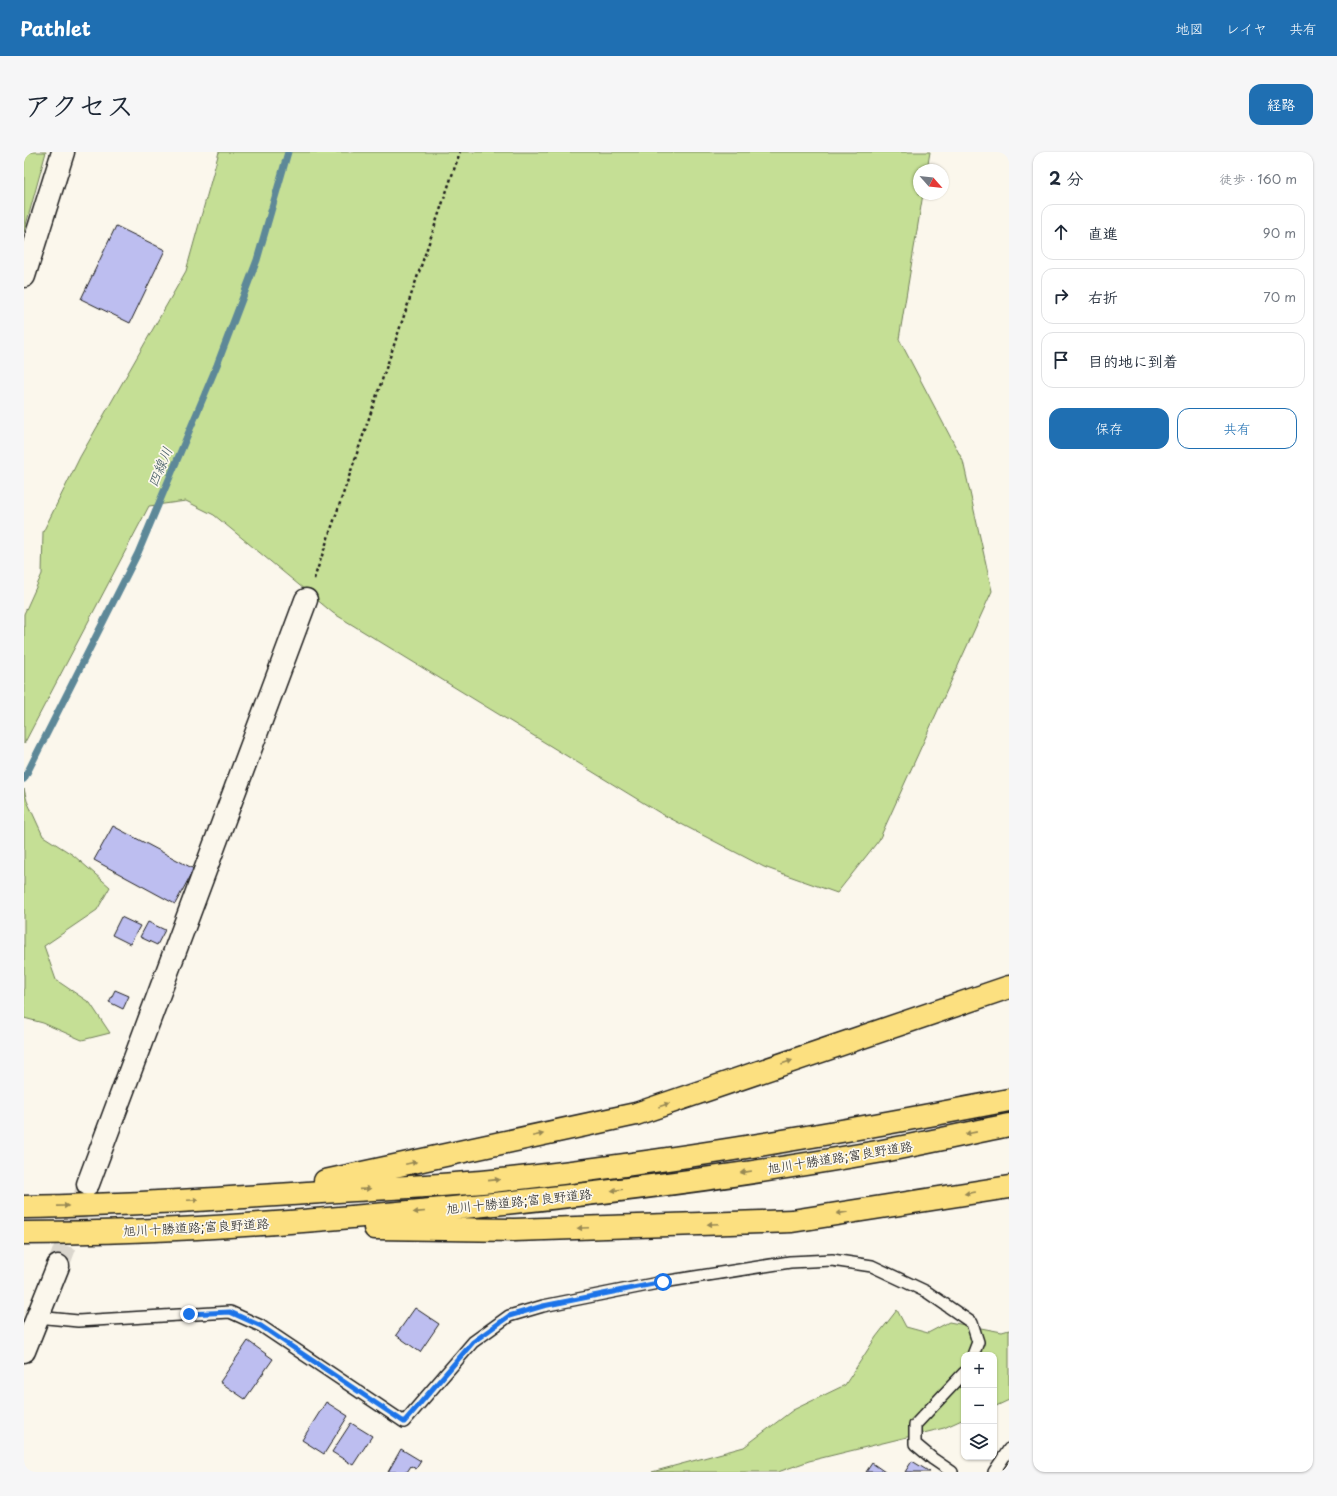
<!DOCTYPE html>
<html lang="ja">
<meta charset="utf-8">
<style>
body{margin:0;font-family:"Playpen Sans","Klee One",sans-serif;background:#f6f6f7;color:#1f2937}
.controls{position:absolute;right:12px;bottom:12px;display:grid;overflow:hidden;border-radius:8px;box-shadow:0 1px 3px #0004}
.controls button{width:36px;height:36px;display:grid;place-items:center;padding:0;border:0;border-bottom:1px solid #e0e1e3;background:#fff;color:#1f2937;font:20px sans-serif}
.compass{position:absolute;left:889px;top:12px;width:36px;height:36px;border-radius:50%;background:#fff;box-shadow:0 1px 3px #0004;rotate:117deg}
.stop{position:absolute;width:12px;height:12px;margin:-9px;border:3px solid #1a73e8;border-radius:50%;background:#fff}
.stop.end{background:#1a73e8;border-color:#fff;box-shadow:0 1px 4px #0008}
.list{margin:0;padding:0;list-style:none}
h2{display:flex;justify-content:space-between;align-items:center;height:52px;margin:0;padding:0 16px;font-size:17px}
h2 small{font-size:13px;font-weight:400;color:#747a83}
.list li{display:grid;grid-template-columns:26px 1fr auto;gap:12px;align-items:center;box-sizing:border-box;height:56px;margin:0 8px 8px;padding:0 8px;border:1px solid #e0e1e3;border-radius:12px}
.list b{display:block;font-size:15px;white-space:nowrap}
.list em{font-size:13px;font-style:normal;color:#747a83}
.actions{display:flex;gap:8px;padding:12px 16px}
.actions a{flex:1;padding:9px 0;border:1px solid #1f6fb2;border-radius:12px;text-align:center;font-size:14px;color:#1f6fb2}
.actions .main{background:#1f6fb2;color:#fff}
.icon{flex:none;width:22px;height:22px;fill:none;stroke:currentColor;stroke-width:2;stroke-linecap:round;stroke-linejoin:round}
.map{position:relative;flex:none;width:985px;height:1320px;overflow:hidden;border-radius:12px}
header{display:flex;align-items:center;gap:24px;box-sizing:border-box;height:56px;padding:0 20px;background:#1f6fb2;color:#fff}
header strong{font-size:19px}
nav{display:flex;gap:22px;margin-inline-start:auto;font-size:14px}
.intro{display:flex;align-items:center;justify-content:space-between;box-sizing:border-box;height:96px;padding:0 24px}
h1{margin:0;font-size:28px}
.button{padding:10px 18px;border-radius:12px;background:#1f6fb2;color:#fff;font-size:14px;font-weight:700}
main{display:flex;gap:24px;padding:0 24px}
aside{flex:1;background:#fff;border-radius:12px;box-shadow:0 1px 3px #0004}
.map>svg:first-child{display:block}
</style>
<header>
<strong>Pathlet</strong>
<nav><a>地図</a><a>レイヤ</a><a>共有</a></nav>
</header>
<div class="intro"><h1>アクセス</h1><a class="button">経路</a></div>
<main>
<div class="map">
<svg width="985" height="1320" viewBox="0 0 985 1320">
<rect width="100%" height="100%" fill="#fbf7ec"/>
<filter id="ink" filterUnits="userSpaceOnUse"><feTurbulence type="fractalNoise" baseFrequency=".025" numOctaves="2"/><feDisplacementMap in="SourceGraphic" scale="8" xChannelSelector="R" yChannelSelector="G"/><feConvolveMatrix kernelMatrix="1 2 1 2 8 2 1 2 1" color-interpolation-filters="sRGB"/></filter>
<g filter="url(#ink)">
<!-- green -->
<g fill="#c5df95" stroke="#707e58">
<path d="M0,0H22L0,80Z"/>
<path d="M195,0H906L903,18H895V42H899L875,187L939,309L968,439L855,688L813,741L740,715L636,661L309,461L190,363L162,349L125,354L0,592V462L18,422L19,380L56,305L162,119Z"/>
<path d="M0,637L3,649L19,684L49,703L86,735L73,758L20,794L32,828L66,851L86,881L58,888L19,871L0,866Z"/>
<path d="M873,1158L882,1175L904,1181L925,1170L978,1180L985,1178V1248L970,1255V1203H940V1267L920,1276L785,1309L754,1320H628L720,1295L769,1258L821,1233L852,1185Z"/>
</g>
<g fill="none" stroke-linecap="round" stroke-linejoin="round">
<!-- stream -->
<path stroke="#5d8898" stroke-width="7" d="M0,627L114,401L193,213L233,108L264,0"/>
</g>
<!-- building -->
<g fill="#bdbef0" stroke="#1c1c1c">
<path d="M92,74L141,98L106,171L57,147Z"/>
<path d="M89,674L170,717L151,752L70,708Z"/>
<path d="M97,765L116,774L106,792L88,783Z"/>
<path d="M124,770L141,778L133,793L116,785Z"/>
<path d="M91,838L105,844L99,857L85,850Z"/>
<path d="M391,1156L415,1172L396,1200L372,1183Z"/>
<path d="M224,1189L249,1207L221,1247L196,1230Z"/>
<path d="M302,1250L324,1264L300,1302L278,1288Z"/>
<path d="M327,1271L348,1284L329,1313L308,1300Z"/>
<path d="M377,1297L397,1309L392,1317L387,1314L383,1320H364Z"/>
<path d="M888,1309L906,1320H881Z"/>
<path d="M848,1311L861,1320H842Z"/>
</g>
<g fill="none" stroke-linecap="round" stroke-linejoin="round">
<!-- minor-tunnel -->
<path stroke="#dad6cd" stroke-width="22" stroke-dasharray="22 11" stroke-linecap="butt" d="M34,1114L63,1037"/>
<defs>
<g id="service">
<path d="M13,1165L54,1169L206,1160L237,1174L380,1270L449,1190L485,1164L519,1154L639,1130L766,1110L808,1108L848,1114L903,1140L948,1171L954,1190L949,1203"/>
<path d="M928,1320L909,1307L891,1292V1273L940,1221"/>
<path d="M970,1320L985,1297"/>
</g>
<g id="minor">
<path d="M64,1032L282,448"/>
<path d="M0,1199L34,1114"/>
</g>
<path id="secondary" d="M0,124L39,0"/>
<g id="motorway">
<path d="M301,1029L612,962L985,835"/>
<path d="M0,1055C105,1053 209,1046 314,1039C365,1036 417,1034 468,1029C642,1011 814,981 985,948"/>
<path d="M351,1076L490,1078L768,1069L985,1035"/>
<path d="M0,1081C113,1081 226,1074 339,1064C510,1050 684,1030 853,1000C897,992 941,982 985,973"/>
</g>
</defs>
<!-- service casing -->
<use href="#service" stroke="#1c1c1c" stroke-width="14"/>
<!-- minor casing -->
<use href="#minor" stroke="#1c1c1c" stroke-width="25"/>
<!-- secondary casing -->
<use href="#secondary" stroke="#1c1c1c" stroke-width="25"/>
<!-- motorway casing -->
<use href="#motorway" stroke="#1c1c1c" stroke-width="25"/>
<!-- path -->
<path stroke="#1c1c1c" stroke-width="2.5" stroke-dasharray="3 3" stroke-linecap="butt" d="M290,427L436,0"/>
<!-- service -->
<use href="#service" stroke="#fbf7ec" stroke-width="11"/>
<!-- minor -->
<use href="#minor" stroke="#fbf7ec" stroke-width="22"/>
<!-- secondary -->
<use href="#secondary" stroke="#fbf7ec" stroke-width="22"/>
<!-- motorway -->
<use href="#motorway" stroke="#fce080" stroke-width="22"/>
</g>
<!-- one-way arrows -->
<defs><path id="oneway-solid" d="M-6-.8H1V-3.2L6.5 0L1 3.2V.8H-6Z"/></defs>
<g fill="#978853">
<use href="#oneway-solid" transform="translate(763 910) rotate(-19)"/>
<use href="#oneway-solid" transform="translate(640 953) rotate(-19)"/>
<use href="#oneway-solid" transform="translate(947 981) rotate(169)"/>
<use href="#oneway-solid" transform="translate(514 983) rotate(-12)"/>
<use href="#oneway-solid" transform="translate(387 1011) rotate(-12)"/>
<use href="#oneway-solid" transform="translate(722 1020) rotate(171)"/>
<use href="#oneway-solid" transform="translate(470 1028) rotate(-6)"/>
<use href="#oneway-solid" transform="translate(341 1037) rotate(-4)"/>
<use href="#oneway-solid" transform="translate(593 1038) rotate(173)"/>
<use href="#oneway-solid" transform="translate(946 1041) rotate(171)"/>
<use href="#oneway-solid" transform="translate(169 1048) rotate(-3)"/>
<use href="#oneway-solid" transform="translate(39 1054) rotate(-1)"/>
<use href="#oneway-solid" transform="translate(395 1060) rotate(175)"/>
<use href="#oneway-solid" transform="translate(818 1061) rotate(171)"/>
<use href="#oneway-solid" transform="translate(689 1072) rotate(178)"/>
<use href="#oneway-solid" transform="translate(559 1076) rotate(178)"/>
</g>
</g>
<g fill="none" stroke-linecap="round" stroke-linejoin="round" filter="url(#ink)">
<!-- route -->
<path stroke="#1a73e8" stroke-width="5" d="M165,1162L206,1160L237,1174L380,1270L449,1190L485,1164L519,1154L639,1130"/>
</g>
<g text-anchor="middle" stroke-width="3.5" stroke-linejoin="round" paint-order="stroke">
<!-- street labels -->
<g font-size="13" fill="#1c1c1c" stroke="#fbf7ec">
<text transform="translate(816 1005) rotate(-9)" y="5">旭川十勝道路;富良野道路</text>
<text transform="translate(495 1049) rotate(-6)" y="5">旭川十勝道路;富良野道路</text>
<text transform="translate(172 1075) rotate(-3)" y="5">旭川十勝道路;富良野道路</text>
</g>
<!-- water labels -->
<g font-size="14" font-style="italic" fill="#425b64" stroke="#fbf7ec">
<text transform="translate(136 315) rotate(-67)" y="5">四線川</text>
</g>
</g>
</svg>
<div class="controls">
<button>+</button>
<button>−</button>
<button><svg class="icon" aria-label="layers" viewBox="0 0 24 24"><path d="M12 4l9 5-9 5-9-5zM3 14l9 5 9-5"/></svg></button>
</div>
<svg class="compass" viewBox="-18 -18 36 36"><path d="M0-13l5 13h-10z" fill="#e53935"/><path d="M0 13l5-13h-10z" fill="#747a83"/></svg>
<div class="stop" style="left:639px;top:1130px"></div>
<div class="stop end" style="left:165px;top:1162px"></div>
</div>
<aside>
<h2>2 分<small>徒歩 · 160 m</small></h2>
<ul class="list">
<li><svg class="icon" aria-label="ahead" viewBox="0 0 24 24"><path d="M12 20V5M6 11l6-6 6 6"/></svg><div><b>直進</b></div><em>90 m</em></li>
<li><svg class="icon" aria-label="right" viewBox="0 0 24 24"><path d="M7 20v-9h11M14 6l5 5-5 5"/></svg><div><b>右折</b></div><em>70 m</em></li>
<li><svg class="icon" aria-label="arrive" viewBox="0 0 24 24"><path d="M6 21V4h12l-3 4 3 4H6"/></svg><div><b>目的地に到着</b></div></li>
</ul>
<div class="actions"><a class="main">保存</a><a>共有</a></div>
</aside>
</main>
